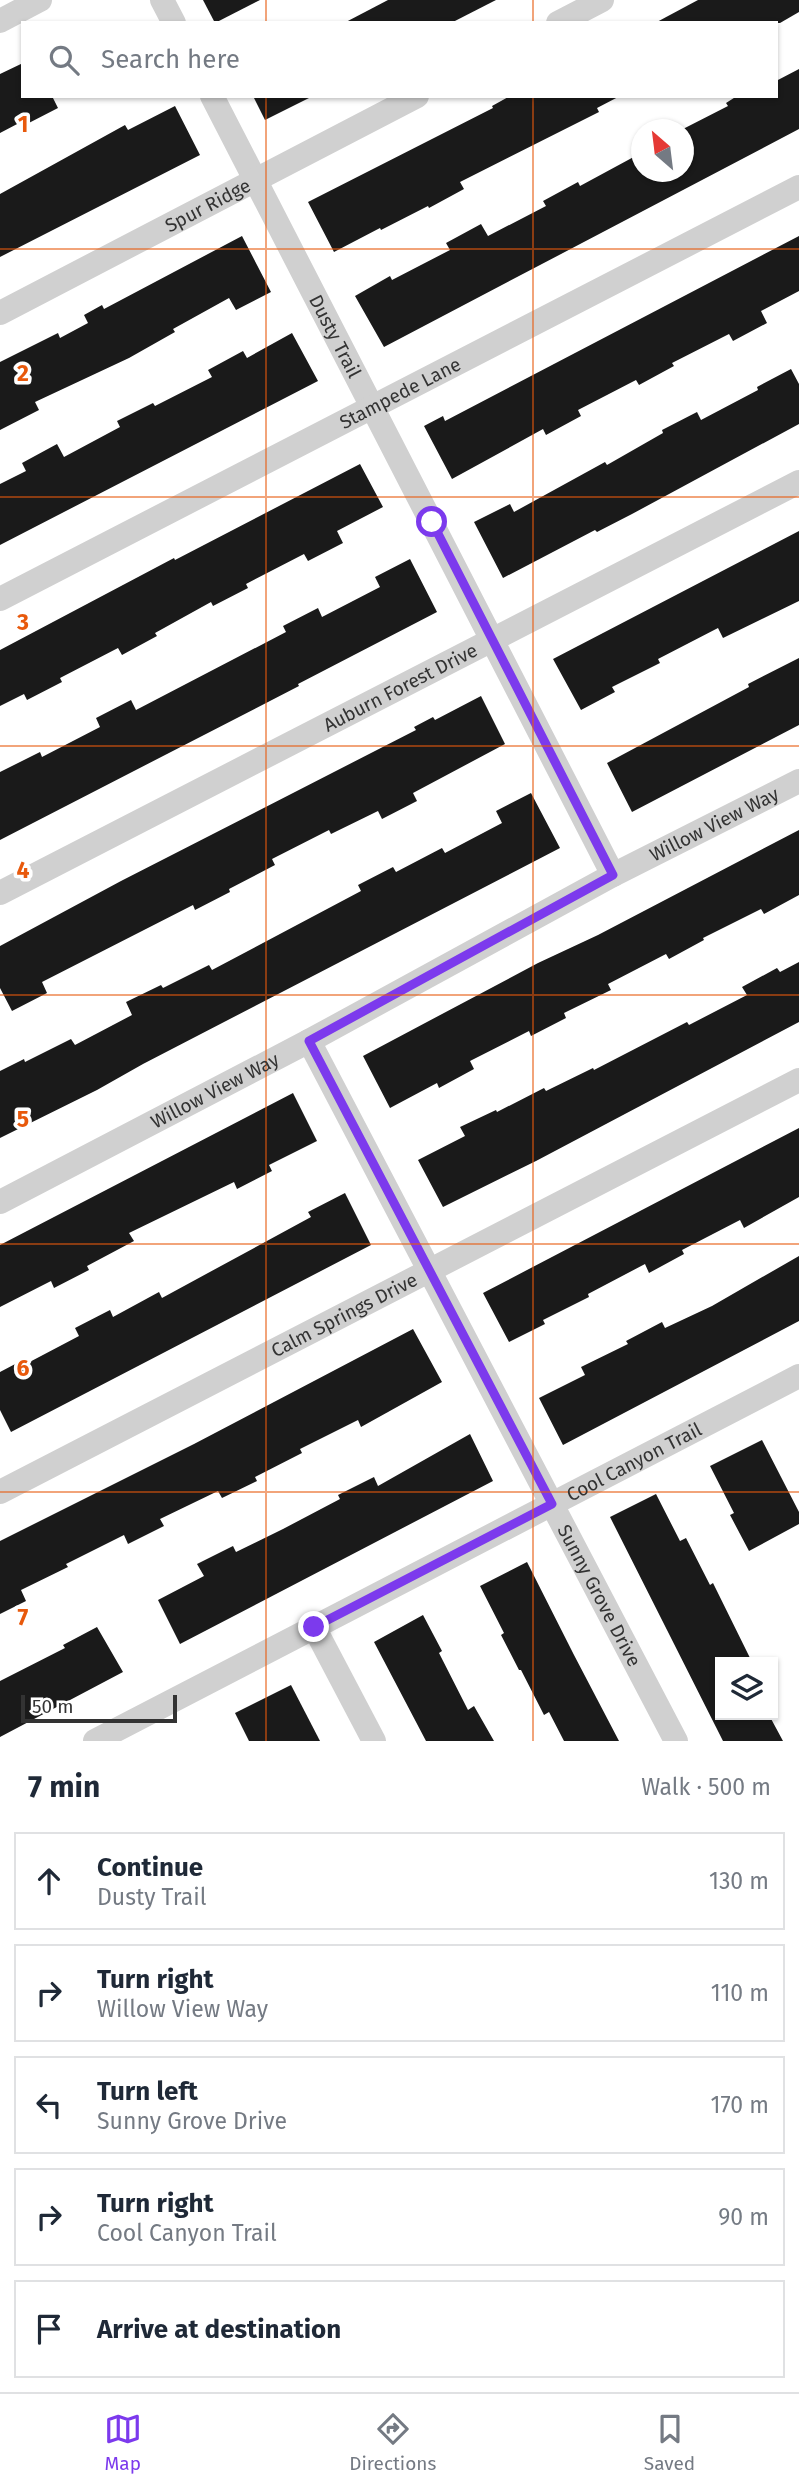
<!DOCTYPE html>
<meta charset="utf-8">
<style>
body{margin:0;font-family:"Fira Sans",sans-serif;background:#f2f2f3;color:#1f2937}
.controls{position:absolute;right:21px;bottom:21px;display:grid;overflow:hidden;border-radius:0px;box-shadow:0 2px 5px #0004}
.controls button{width:63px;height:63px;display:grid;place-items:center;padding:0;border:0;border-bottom:2px solid #e0e1e3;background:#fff;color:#1f2937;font:35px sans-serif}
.compass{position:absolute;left:631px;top:119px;width:63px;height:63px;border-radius:50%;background:#fff;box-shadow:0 2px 5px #0004;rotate:332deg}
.scale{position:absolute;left:21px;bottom:18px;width:156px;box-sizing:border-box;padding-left:7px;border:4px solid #333;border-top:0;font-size:19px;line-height:24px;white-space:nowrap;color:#333;-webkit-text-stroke:5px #fff;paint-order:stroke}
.stop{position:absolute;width:21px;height:21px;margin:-16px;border:5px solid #7c3aed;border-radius:50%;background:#fff}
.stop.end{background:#7c3aed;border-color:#fff;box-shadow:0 2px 7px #0008}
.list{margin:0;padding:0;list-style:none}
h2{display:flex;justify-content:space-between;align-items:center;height:91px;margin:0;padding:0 28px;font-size:30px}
h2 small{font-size:23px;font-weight:400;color:#747a83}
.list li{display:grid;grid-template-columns:46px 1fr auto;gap:21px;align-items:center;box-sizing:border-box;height:98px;margin:0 14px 14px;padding:0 14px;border:2px solid #e0e1e3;border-radius:0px}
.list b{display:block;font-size:26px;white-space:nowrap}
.list p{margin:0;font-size:23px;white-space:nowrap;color:#747a83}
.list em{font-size:23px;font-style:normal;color:#747a83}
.icon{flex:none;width:38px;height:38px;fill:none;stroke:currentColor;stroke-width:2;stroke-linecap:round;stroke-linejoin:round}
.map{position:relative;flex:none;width:799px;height:1741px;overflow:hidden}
.search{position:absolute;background:#fff;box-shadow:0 2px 5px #0004;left:21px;right:21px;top:21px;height:77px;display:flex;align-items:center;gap:18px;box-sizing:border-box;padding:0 24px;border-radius:0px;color:#747a83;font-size:26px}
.sheet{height:651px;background:#fff}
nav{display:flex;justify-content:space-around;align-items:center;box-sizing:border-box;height:98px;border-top:2px solid #e0e1e3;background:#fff;font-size:19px;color:#747a83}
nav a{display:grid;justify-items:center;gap:4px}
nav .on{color:#7c3aed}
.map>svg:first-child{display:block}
</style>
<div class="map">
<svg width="799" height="1741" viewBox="0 0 799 1741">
<rect width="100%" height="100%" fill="#fff"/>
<!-- building -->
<g fill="#1a1a1a">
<path d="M203,0H260L215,23Z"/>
<path d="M388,0H496L451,23H344Z"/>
<path d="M698,0H799V12L780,23H655Z"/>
<path d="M23,63V96H52L58,108L23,126L21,122L0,133V74Z"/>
<path d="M799,69V129L384,347L355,296L390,276L392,280L450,250L446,243L481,224L488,236L546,206L543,201L578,182L580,186L641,153V172H683V129L728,106L726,103L737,96H776V81Z"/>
<path d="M253,96H313L265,120Z"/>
<path d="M510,96H620L597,108L599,112L460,182L464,189L429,208L428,206L381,230L380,228L334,252L308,202L493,108L492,106Z"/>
<path d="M175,106L200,155L0,257V194L125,125L128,130Z"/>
<path d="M242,236L271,292L236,310L229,298L173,329L175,332L129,358L35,402L39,410L0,430V362L58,333L60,338L88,323L84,315L102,305L104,309Z"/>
<path d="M799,236V291L761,311L767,323L733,341L729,334L672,363L674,366L639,385L636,380L578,410L581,416L546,435L543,429L452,479L424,426L443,416L445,421Z"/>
<path d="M292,333L318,381L0,545V484L26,471L22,463L57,444L64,457L120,427L117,421L153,403L155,406L212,377L208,370L243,351L247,358Z"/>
<path d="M791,369L799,384V424L632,514L597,532L595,530L503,578L474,522L510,504L514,512L605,462L607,465L663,433L662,430L697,412L701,420L758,390L757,387Z"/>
<path d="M360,464L383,507L337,531L343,543L308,561L304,554L246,584L248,588L213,606L211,602L155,633L157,636L122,655L118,648L60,678L62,682L27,700L24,694L0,706V650L174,558L175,560Z"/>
<path d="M799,531V601L723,638L718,628L658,659L660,663L612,687L615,692L581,710L553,659Z"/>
<path d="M410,559L437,612L298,684L299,686L0,840V772L40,752L42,757L100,727L96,718L131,700L136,710L286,632L283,626L318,608L322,617L380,587L375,577Z"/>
<path d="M799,658V725L632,812L607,763L749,687L748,684Z"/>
<path d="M481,696L505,744L413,793L417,801L382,819L378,811L331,834L329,830L272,859L275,865L229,889L230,892L195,910L193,905L42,982L47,993L12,1011L0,988V946L121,881L416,730L414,727L433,717L435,720Z"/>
<path d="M531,793L560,848L143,1064L97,1090L0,1138V1071L24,1059L25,1062L71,1039L75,1045L132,1015L126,1002L161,985L163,988L209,965L212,970L361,891L358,885L393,867L396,872L442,848L445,853L502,823L496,811Z"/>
<path d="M799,830V895L764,914L761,909L703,938L704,940L669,959L666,954L608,984L611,990L564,1013L566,1018L531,1036L529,1031L470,1061L474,1069L439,1088L437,1083L390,1108L363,1056L538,963L598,935Z"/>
<path d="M799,962V1022L536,1161L443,1207L418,1160L465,1136L460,1127L496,1110L497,1112L544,1088L546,1091L593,1068L594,1070L687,1022L689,1025L747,995L742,987L777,968L780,972Z"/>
<path d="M293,1093L317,1141L269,1165L272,1171L237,1189L234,1182L129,1233L134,1241L87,1266L89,1270L54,1288L51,1281L0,1307V1245Z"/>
<path d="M799,1128V1197L744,1228L740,1220L682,1250L684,1254L649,1273L645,1264L588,1294L589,1297L543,1320L545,1324L509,1342L483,1293Z"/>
<path d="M345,1193L371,1245L11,1432L0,1410V1372L19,1362L22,1366L79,1336L75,1328L110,1310L113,1317L159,1292L162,1298L311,1217L308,1212Z"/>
<path d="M799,1256V1321L563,1445L539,1398L585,1375L581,1367L628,1344L626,1341L662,1322L665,1328L712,1306Z"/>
<path d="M413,1329L442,1382L361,1427L358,1420L300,1449L302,1453L255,1477L257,1481L222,1498L218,1491L160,1519L164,1526L128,1544L124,1535L66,1564L68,1567L21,1590L26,1601L0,1614V1541L194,1444Z"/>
<path d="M470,1434L493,1481L180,1644L158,1600L204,1576L197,1564L233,1546L236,1552L283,1529L340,1499L338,1495L374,1477L378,1486Z"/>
<path d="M762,1440L799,1512V1524L749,1551L730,1515L734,1513L710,1466Z"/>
<path d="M656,1494L680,1541L686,1538L710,1585L713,1583L752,1662H720V1715H769L783,1741H723L610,1517Z"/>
<path d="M527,1562L574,1655L619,1741H564L549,1712L544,1715L521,1670H519L501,1635L504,1633L480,1586Z"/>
<path d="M423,1615L442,1651L439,1653L468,1710L474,1706L494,1741H426L374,1642Z"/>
<path d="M97,1627L123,1672L0,1737V1681L65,1648L63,1645Z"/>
<path d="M291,1685L320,1741H249L235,1713Z"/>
</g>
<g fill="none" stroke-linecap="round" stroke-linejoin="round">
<!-- minor -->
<g stroke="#d0d0d0" stroke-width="24">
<path d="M162,0L174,23"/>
<path d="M0,21L40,0"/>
<path d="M558,23L602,0"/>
<path id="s1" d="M212,96L613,875"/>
<path id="s2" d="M0,313L417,96"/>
<path id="s3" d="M0,599L799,187"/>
<path id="s4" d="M0,893L799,482"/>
<path id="s5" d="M309,1041L676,1741"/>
<path id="s6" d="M0,1202L309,1041L613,875L799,781"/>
<path id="s7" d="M0,1492L799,1080"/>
<path d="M314,1627L374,1741"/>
<path id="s8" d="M95,1741L799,1376"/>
</g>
</g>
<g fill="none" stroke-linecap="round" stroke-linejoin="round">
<!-- route -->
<path stroke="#7c3aed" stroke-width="9" d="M314,1627L552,1504L309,1041L613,875L432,522"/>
</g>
<!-- grid -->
<path fill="none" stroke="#e8590c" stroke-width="2" stroke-opacity="0.55" d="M266,0V23M533,0V23M266,96V1741M533,96V1741M0,249H799M0,497H799M0,746H799M0,995H799M0,1244H799M0,1492H799"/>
<g text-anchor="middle" stroke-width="7" stroke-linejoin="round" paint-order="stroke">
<!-- street labels -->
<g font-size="19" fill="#333" stroke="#fff">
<text dy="7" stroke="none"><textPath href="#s2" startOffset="234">Spur Ridge</textPath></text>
<text dy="7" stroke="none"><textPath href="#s1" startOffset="270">Dusty Trail</textPath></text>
<text dy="7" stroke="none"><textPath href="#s3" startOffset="450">Stampede Lane</textPath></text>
<text dy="7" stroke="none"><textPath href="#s4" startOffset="450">Auburn Forest Drive</textPath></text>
<text dy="7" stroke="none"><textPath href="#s6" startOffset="808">Willow View Way</textPath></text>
<text dy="7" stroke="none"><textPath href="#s6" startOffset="242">Willow View Way</textPath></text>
<text dy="7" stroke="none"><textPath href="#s7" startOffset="387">Calm Springs Drive</textPath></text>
<text dy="7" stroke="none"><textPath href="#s8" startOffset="607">Cool Canyon Trail</textPath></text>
<text dy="7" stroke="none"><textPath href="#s5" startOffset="626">Sunny Grove Drive</textPath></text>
</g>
</g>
<g font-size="23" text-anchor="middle" font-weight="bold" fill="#e8590c" stroke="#fff" stroke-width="7" stroke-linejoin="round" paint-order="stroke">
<text x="23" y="132">1</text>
<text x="23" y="381">2</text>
<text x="23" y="630">3</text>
<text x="23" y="878">4</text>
<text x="23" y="1127">5</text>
<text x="23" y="1376">6</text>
<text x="23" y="1625">7</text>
</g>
</svg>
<div class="controls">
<button><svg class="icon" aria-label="layers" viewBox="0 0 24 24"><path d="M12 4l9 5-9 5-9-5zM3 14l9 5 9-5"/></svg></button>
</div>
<svg class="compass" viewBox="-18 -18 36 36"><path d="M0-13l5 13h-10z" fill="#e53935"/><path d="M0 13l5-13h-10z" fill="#747a83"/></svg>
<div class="scale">50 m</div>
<div class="stop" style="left:432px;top:522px"></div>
<div class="stop end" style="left:314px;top:1627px"></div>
<div class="search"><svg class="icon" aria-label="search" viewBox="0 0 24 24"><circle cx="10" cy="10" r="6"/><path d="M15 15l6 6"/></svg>Search here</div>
</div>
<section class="sheet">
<h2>7 min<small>Walk · 500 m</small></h2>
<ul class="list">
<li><svg class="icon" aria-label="ahead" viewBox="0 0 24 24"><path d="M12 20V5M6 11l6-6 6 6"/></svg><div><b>Continue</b><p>Dusty Trail</p></div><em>130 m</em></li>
<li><svg class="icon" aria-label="right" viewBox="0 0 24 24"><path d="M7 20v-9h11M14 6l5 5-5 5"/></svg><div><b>Turn right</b><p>Willow View Way</p></div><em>110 m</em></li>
<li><svg class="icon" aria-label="left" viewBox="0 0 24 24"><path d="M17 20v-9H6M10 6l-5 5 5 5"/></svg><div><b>Turn left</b><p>Sunny Grove Drive</p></div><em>170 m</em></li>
<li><svg class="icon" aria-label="right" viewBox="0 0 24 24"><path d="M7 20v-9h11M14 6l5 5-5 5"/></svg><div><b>Turn right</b><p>Cool Canyon Trail</p></div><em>90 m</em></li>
<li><svg class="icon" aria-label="arrive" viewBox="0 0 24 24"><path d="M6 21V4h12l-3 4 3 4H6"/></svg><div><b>Arrive at destination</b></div></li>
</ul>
</section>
<nav>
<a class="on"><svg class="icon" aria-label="map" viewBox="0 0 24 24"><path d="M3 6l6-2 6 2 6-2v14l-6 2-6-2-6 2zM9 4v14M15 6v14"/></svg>Map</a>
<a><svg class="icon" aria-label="directions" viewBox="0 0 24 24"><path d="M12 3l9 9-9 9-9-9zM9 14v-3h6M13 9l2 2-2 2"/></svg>Directions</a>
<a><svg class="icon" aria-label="saved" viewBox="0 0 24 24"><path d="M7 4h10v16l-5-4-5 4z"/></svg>Saved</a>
</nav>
